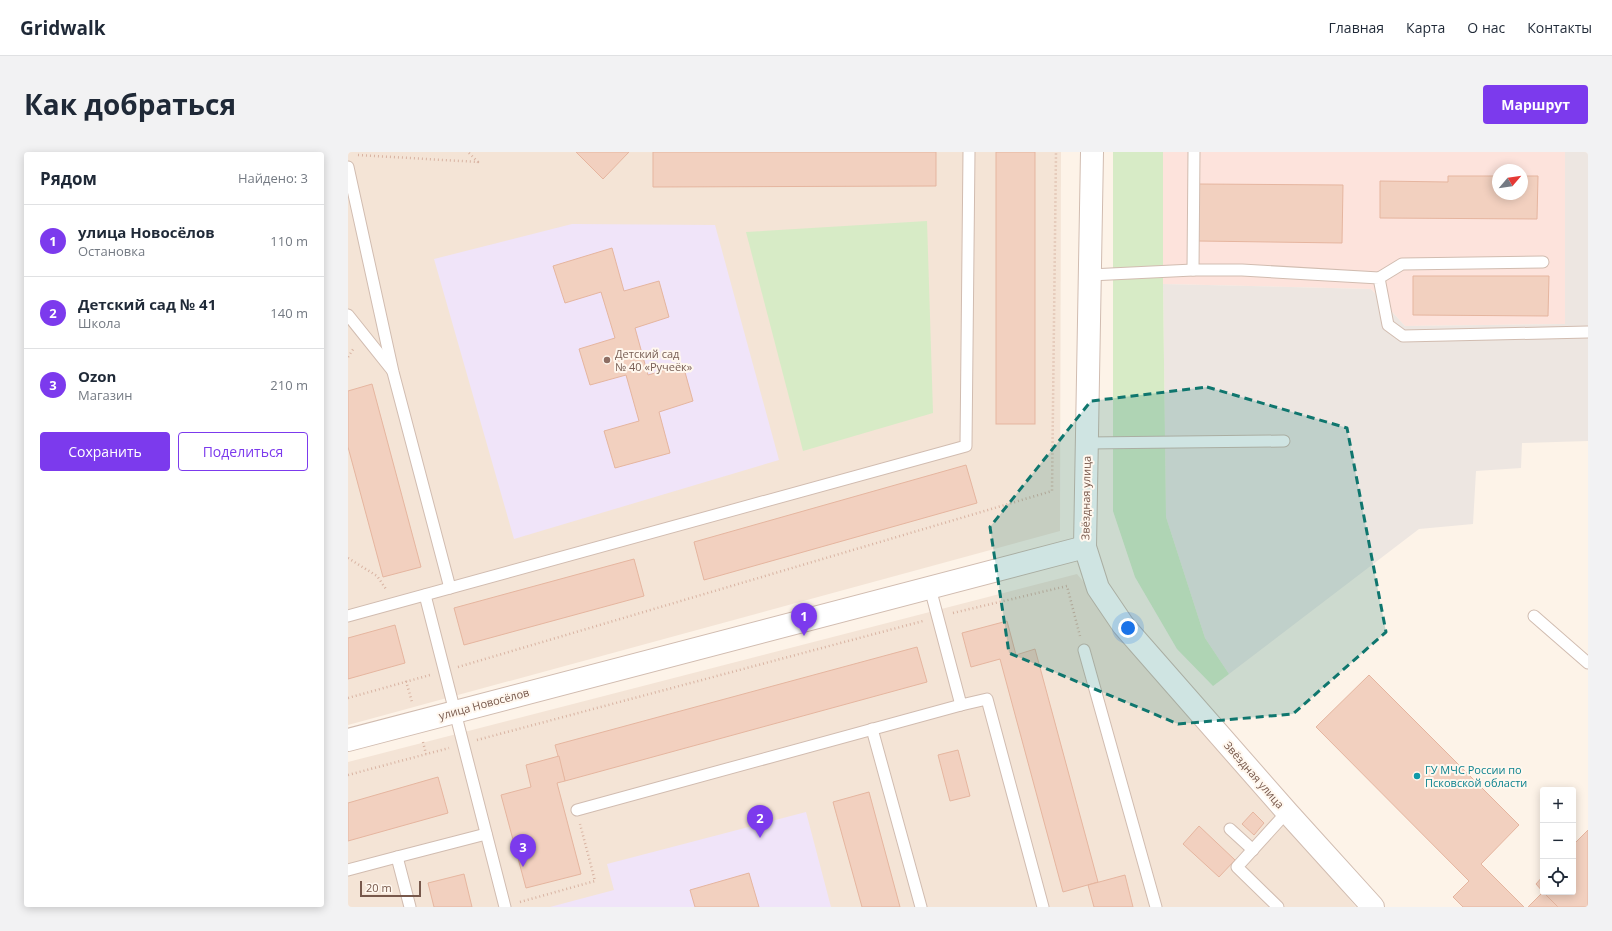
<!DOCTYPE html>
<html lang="ru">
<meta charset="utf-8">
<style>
body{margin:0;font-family:"Open Sans",sans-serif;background:#f2f2f3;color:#1f2937}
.controls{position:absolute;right:12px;bottom:12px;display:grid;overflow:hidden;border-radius:4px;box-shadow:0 2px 10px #0003}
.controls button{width:36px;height:36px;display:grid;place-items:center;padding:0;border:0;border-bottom:1px solid #e0e1e3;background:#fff;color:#1f2937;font:20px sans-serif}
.compass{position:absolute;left:1144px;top:12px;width:36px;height:36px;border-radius:50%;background:#fff;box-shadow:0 2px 10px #0003;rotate:61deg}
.scale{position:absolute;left:12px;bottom:10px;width:61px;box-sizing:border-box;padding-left:4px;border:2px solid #77584b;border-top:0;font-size:11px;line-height:14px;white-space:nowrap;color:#77584b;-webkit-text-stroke:3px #fff7ee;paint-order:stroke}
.you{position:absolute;left:780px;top:476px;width:14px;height:14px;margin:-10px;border:3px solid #fff;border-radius:50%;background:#1a73e8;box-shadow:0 0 0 6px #1a73e833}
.badge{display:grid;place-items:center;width:26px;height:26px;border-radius:50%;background:#7c3aed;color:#fff;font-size:13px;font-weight:700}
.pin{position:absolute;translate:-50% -33px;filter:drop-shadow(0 1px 2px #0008)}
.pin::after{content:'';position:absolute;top:21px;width:14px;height:12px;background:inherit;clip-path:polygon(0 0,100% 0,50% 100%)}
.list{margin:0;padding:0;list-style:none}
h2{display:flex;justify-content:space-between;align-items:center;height:52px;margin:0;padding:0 16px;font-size:17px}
h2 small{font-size:13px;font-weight:400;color:#747a83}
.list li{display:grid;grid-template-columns:26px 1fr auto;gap:12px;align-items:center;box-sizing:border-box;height:72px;padding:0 16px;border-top:1px solid #e0e1e3}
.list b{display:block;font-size:15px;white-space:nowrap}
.list p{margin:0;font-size:13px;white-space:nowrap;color:#747a83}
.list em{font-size:13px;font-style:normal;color:#747a83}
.actions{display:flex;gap:8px;padding:12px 16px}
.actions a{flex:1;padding:9px 0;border:1px solid #7c3aed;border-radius:4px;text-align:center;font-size:14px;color:#7c3aed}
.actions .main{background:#7c3aed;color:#fff}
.icon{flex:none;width:22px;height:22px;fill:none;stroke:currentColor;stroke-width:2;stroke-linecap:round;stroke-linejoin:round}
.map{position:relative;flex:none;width:1240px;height:755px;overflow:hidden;border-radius:4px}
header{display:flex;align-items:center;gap:24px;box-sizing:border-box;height:56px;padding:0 20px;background:#fff;border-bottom:1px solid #e0e1e3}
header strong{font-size:19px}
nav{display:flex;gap:22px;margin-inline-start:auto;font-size:14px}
.intro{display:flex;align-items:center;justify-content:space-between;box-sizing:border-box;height:96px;padding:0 24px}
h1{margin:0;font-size:28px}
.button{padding:10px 18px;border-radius:4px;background:#7c3aed;color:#fff;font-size:14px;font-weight:700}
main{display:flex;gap:24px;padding:0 24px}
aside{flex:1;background:#fff;border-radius:4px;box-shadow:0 2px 10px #0003}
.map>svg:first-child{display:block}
</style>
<header>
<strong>Gridwalk</strong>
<nav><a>Главная</a><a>Карта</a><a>О нас</a><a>Контакты</a></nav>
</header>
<div class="intro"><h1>Как добраться</h1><a class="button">Маршрут</a></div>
<main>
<aside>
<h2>Рядом<small>Найдено: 3</small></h2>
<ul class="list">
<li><span class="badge">1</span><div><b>улица Новосёлов</b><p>Остановка</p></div><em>110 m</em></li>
<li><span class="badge">2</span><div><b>Детский сад № 41</b><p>Школа</p></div><em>140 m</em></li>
<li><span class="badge">3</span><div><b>Ozon</b><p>Магазин</p></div><em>210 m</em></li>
</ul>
<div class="actions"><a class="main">Сохранить</a><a>Поделиться</a></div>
</aside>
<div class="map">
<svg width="1240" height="755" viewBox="0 0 1240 755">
<rect width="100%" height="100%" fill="#fdf3e8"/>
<!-- residential -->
<g fill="#f4e4d6">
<path d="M0,0H713L712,379L0,573Z"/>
<path d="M729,422L1008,755H0V610Z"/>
</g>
<!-- commercial -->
<path fill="#fde3dc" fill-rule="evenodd" d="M815,0H1217V172L1057,174L1023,137L815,132ZM1150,18H1174V42H1150Z"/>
<!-- industrial -->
<path fill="#ede6e1" d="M1217,0H1240V289L1174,291L1173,316L1128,319L1125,372L1071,377L881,522L857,486L818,365L815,132L1023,137L1057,174L1217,172Z"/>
<!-- education -->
<g fill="#f0e4f9">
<path d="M224,72L367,73L431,308L166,387L86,107Z"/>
<path d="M458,660L483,755H202L266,738L259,712Z"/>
</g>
<!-- green -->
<g fill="#d7ebc6">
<path d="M765,0H815V132L818,365L857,486L881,522L865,534L829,497L787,425L765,359Z"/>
<path d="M579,69L585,261L455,299L398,80Z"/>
</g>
<!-- building -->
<g fill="#f2d0bf" stroke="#e5b59f">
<path d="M228,0H281L255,27Z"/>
<path d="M305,0H588V34L305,35Z"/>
<rect x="648" y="0" width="39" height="272"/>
<path d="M1100,24H1150V42H1174V24H1190L1189,67L1032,66V29L1100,30Z"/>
<path d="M851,32L995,33L994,91L850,89Z"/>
<path d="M264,96L276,139L311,129L321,165L287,176L300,223L335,213L345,249L311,260L322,301L267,316L256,279L291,269L278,223L242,233L231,197L267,186L253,140L217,151L205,114Z"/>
<path d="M1065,124H1201L1200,164L1065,163Z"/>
<path d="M24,232L73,415L35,425L0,295V239Z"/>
<path d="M618,313L629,351L356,428L346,390Z"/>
<path d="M286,407L296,444L116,493L106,456Z"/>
<path d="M659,469L668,503L687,497L750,730L715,740L652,507L623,515L614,481Z"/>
<path d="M47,473L57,511L0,527V486Z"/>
<path d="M569,495L579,530L217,629L207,593Z"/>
<path d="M1021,523L1171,673L1133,712L1176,755H1115L1105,745L1121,729L968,575Z"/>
<path d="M610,598L622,644L602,649L590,603Z"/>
<path d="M211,604L217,629L209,631L233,722L178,736L153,643L183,635L178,613Z"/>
<path d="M90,625L100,661L0,689V651Z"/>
<path d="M521,640L552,755H514L485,650Z"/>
<path d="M905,660L916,671L906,683L894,672Z"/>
<path d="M851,674L887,708L871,725L835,692Z"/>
<path d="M1240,678V755H1210L1195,740H1225V693Z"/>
<path d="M401,721L411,755H347L342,738Z"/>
<path d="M116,722L124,755H86L80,731Z"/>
<path d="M777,723L785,755H746L740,733Z"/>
<path d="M1195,724V740L1188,732Z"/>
<path d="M1195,740L1210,755H1180Z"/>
</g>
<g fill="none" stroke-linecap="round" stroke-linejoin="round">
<defs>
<g id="service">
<path d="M0,15L45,220L102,436"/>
<path d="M845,118L846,0"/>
<path d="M742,123L845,118H894L1031,126L1040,173L1055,184L1240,180"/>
<path d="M1031,126L1054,112L1195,110"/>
<path d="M0,163L44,218"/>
<path d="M739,291L936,289"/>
<path d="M582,436L613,553L639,547L695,755"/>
<path d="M77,443L157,755"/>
<path d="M0,464L618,294L621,0"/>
<path d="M1186,464L1240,511"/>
<path d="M736,498L808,755"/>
<path d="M524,577L573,755"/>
<path d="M229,658L613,553"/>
<path d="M882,677L905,698"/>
<path d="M49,705L138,682"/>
<path d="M0,718L49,705L62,755"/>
<path d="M930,755L889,715L939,660"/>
</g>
<path id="minor" d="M0,588L737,395"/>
<path id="tertiary" d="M744,0L737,395L750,436L775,473L939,660L1025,755"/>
</defs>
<!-- service casing -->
<use href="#service" stroke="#d1bcb0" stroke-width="13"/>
<!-- minor casing -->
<use href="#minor" stroke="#d1bcb0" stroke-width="24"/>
<!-- tertiary casing -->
<use href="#tertiary" stroke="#d1bcb0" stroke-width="24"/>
<!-- path -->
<g stroke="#d8b3a2" stroke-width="2.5" stroke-dasharray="1 3" stroke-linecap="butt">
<path d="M10,3L130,10L120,0"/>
<path d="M0,205L6,196"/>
<path d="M0,406L29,424L38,437"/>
<path d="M605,461L719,434L732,484"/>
<path d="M110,515L704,339L708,0"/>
<path d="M58,529L64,550"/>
<path d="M0,546L82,523"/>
<path d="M129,588L575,469"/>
<path d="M75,590L78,602"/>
<path d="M0,623L101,596"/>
<path d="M172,750L247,729L232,672"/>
</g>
<!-- service -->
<use href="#service" stroke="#fff" stroke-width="11"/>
<!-- minor -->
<use href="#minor" stroke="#fff" stroke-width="22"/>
<!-- tertiary -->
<use href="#tertiary" stroke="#fff" stroke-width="22"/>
</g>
<!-- marked area -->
<path fill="#0f766e" fill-opacity="0.2" stroke="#0f766e" stroke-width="3" stroke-dasharray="8 5" stroke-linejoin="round" d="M859,235L999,276L1038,480L945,562L830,572L661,501L642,375L743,249Z"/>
<!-- markers -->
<circle fill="#8d6e63" stroke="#fff7ee" stroke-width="1.5" cx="259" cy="208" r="4"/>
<circle fill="#0f9aa8" stroke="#fff7ee" stroke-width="1.5" cx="1069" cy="624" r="4"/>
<g text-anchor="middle" stroke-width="4" stroke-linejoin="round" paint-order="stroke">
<!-- education labels -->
<g font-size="11" fill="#785e54" stroke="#fff7ee" text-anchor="start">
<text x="267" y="206">Детский сад<tspan x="267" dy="13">№ 40 «Ручеёк»</tspan></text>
</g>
<!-- street labels -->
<g font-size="11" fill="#77584b" stroke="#fff7ee">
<text transform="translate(738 346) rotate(-89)" y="4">Звёздная улица</text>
<text transform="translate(136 552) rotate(-15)" y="4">улица Новосёлов</text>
<text transform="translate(906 623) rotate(49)" y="4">Звёздная улица</text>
</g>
<!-- culture labels -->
<g font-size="11" fill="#0d838f" stroke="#fff7ee" text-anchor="start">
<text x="1077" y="622">ГУ МЧС России по<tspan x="1077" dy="13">Псковской области</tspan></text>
</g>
</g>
</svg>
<div class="controls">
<button>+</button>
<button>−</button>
<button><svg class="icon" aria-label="locate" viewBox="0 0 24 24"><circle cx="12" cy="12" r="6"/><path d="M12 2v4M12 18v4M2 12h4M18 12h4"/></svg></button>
</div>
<svg class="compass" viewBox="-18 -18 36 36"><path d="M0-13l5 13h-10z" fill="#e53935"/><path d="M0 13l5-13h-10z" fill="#747a83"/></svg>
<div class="scale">20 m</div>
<div class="you"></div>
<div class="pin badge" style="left:456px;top:484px">1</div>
<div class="pin badge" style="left:412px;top:686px">2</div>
<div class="pin badge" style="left:175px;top:715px">3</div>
</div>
</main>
